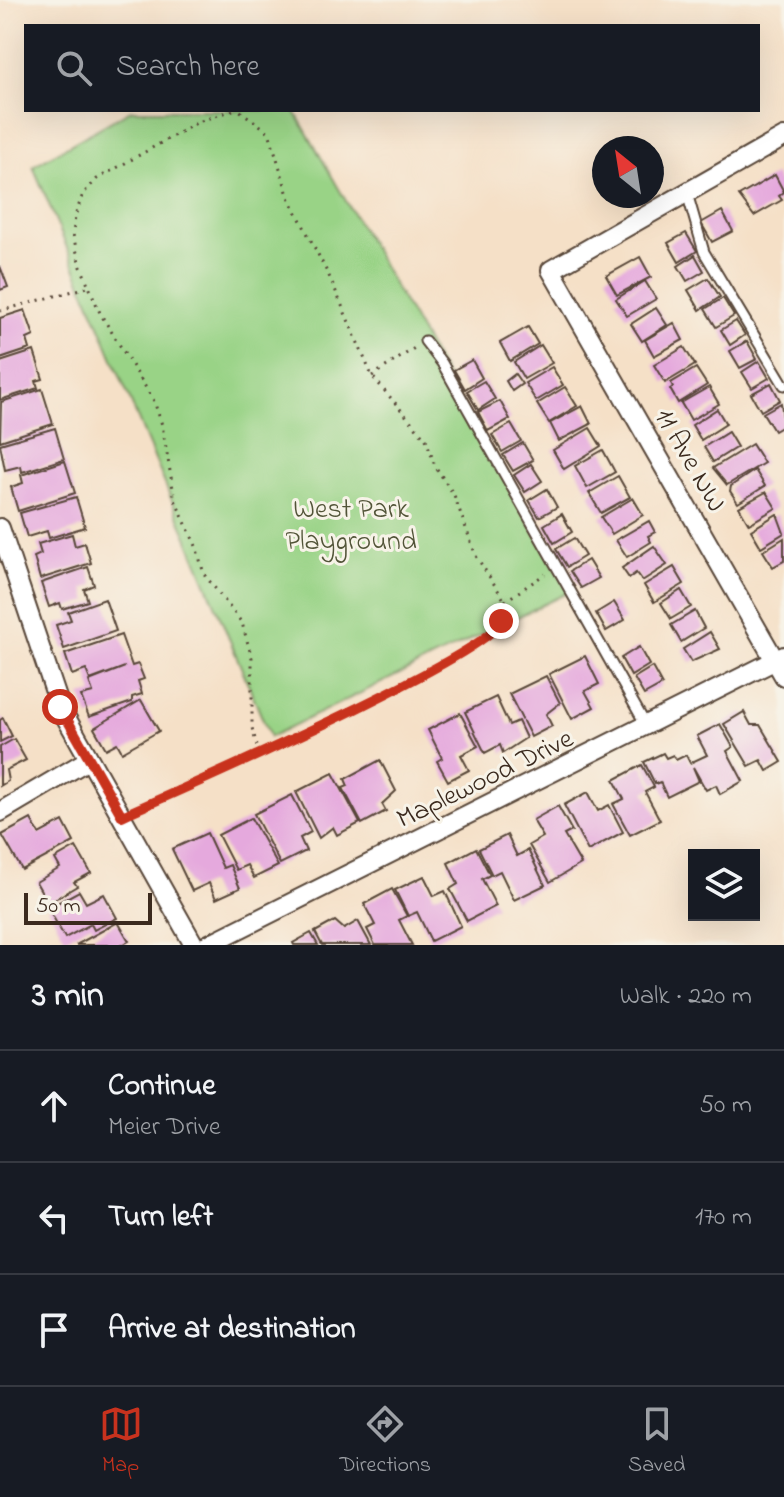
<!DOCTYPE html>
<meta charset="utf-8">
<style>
body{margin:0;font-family:"Indie Flower",sans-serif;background:#242831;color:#f1f3f6}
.controls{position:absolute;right:24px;bottom:24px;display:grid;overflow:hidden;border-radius:0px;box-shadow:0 8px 32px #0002}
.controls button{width:72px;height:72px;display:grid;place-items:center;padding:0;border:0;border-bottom:2px solid #363941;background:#171b24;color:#f1f3f6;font:40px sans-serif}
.compass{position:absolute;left:592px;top:136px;width:72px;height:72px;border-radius:50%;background:#171b24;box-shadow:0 8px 32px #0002;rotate:330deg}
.scale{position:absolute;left:24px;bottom:20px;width:128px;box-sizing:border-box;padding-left:8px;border:4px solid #3b2a1e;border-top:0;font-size:22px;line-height:28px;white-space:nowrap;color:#3b2a1e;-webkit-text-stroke:6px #f7f3e8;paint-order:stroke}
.stop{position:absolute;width:24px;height:24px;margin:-18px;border:6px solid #c8321e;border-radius:50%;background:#fff}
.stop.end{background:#c8321e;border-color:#fff;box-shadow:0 2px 8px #0008}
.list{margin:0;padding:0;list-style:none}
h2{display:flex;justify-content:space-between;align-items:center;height:104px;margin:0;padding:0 32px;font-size:34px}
h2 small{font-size:26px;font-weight:400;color:#9ea1a6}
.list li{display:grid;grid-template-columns:52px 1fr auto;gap:24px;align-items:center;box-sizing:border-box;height:112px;padding:0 32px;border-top:2px solid #363941}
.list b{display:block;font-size:30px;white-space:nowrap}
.list p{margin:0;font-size:26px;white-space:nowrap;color:#9ea1a6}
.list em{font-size:26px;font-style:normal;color:#9ea1a6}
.icon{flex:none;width:44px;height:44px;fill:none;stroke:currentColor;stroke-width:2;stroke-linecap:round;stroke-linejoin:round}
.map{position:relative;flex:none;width:784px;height:945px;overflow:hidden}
.search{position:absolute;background:#171b24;box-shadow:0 8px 32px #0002;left:24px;right:24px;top:24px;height:88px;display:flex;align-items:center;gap:20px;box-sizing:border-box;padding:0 28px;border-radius:0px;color:#9ea1a6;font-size:30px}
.sheet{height:440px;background:#171b24}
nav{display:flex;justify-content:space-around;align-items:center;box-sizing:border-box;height:112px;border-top:2px solid #363941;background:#171b24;font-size:22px;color:#9ea1a6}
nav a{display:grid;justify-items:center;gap:4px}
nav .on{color:#c8321e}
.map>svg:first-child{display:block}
</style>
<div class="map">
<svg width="784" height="945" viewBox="0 0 784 945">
<rect width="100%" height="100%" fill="#f7f3e8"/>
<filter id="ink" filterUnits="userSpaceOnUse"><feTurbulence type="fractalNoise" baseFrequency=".0125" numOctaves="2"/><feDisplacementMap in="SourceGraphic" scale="16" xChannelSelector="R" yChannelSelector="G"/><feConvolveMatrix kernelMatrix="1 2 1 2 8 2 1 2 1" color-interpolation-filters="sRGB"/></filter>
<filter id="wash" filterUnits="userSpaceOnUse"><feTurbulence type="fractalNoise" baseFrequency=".006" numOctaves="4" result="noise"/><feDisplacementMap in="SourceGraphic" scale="32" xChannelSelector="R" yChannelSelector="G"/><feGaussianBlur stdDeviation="1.8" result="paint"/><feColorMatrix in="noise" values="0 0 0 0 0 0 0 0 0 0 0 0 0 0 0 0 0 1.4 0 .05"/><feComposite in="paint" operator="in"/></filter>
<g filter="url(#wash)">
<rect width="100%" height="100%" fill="#f5e0c7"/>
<!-- green -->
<path fill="#99d386" stroke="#6a7e52" stroke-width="2" d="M131,110H294L569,592L270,737L33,166Z"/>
<g id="blocks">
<!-- building -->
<g fill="#e5a9dd">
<path d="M775,175L784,192L779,196L782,200L754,216L739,196Z"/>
<path d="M722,211L733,231L712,242L701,223Z"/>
<path d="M686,233L697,251L679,262L668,243Z"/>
<path d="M695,255L704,271L687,281L678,266Z"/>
<path d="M640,257L651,277L617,295L606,276Z"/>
<path d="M0,266L8,287L0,290Z"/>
<path d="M708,278L720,297L700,310L688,290Z"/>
<path d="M645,281L656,299L627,316L616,299Z"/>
<path d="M723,298L734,316L716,327L705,309Z"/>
<path d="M656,308L667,325L642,341L631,324Z"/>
<path d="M25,310L34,336L27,339L30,349L0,359V318Z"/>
<path d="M736,321L745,335L730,345L721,330Z"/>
<path d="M674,323L683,340L654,356L645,340Z"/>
<path d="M528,327L538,344L510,361L500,343Z"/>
<path d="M747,341L757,359L740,368L730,351Z"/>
<path d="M541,345L552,363L524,379L514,362Z"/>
<path d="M684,347L695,365L665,383L654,365Z"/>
<path d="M34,351L43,379L36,381L38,388L0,400V362Z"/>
<path d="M472,360L482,378L465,389L454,370Z"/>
<path d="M759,361L769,378L752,388L742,372Z"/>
<path d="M552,367L563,385L536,401L525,383Z"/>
<path d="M696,368L707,385L678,403L670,389L673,387L671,383Z"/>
<path d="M515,374L522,384L512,391L506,381Z"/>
<path d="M484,381L495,399L478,410L467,391Z"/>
<path d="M771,383L780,400L761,411L751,394Z"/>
<path d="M565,387L577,406L549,423L537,404Z"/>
<path d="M709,387L719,404L691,420L681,403Z"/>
<path d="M42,389L53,424L0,441L1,402Z"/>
<path d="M500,401L510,419L488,431L478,412Z"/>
<path d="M781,403L784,425L774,431L763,413Z"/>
<path d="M582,406L591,424L559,441L550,423Z"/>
<path d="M717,409L726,424L701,440L692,425Z"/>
<path d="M511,424L521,441L502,452L492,435Z"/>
<path d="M55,428L64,459L22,472L21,466L5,470L0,444Z"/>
<path d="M590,428L601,446L564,469L553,450Z"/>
<path d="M728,432L737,447L713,462L704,447Z"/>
<path d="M523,443L533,460L513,471L503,455Z"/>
<path d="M752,444L764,463L727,485L713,468Z"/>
<path d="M603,450L615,472L587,488L575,466Z"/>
<path d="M65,461L75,493L18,511L11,487L23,483L21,475Z"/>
<path d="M531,464L542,481L525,492L514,475Z"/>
<path d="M755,470L765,486L738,503L730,491L731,486Z"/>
<path d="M618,476L630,497L601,513L589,493Z"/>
<path d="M547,489L557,507L539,517L529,500Z"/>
<path d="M766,492L776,508L749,524L739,507Z"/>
<path d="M76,497L85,527L49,538L47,531L27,537L20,513Z"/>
<path d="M633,498L643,515L612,534L601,517Z"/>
<path d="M562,514L572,532L554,543L544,525Z"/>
<path d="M777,514L784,533L761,547L751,530Z"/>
<path d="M649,521L655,532L648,536L651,542L627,557L616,540Z"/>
<path d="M72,534L75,546L85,543L91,563L40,579L34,557L41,554L38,544Z"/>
<path d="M574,538L585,556L567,567L556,549Z"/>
<path d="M784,538V561L773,567L763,551Z"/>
<path d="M654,546L667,565L642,581L636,573L629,578L622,568Z"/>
<path d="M588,560L599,578L581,588L570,571Z"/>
<path d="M88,567L94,585L84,589L88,601L62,609L60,603L49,607L41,583Z"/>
<path d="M674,567L684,584L654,602L644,585Z"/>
<path d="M681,590L691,607L671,619L661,603Z"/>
<path d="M105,599L116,631L64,649L56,625L71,620L68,612Z"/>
<path d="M614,602L625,620L606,631L596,613Z"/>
<path d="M695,611L704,628L681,642L671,625Z"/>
<path d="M710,632L720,649L691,662L683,649Z"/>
<path d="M121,635L132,666L138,664L144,679L138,681L142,694L132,697V702L89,717L81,696L93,693L89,681L125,667L90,680L86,670L72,675L65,654Z"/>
<path d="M639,647L649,665L631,676L621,658Z"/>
<path d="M585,656L599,684L585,691L594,707L572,719L549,674Z"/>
<path d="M652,667L662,685L644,695L634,678Z"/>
<path d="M546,676L560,703L546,714L552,726L531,737L509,694Z"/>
<path d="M496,697L509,725L518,721L526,738L503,753L500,745L485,753L465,712Z"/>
<path d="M141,700L159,731L122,752L117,743L106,749L94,728Z"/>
<path d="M744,712L751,725H760L782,762L767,771L761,760L749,766L724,724Z"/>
<path d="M460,713L478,746L461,755L469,770L448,781L437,761L442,758L428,730Z"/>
<path d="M3,718L12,736L0,742V720Z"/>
<path d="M720,724L733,747L727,751L743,781L720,794L716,785L706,790L693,767L699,781L667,797L660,782L655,784L644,762L663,753L666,758L673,755L676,760L686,755L690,763L707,755L697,736Z"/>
<path d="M14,739L26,760L6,770L8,781L0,786V747Z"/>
<path d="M380,760L396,791L382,804L386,811L362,824L343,788L348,786L345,779Z"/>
<path d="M642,765L654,787L645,792L660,820L630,835L613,804L624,799L614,780Z"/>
<path d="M333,773L360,823L337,835L333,827L319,838L296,792Z"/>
<path d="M588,792L598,811L609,805L623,832L588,851L564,805Z"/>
<path d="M292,795L311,832L300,838L306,851L280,864L254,814Z"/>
<path d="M558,806L572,831L564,835L581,864L550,882L529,845L543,837L533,820Z"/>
<path d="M251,818L278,866L254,878L247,865L236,870L218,835Z"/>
<path d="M31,819L39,834L63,821L74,842L22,870L2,835Z"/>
<path d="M207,833L223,868L230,865L240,888L216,899L209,883L192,891L172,849Z"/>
<path d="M507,835L517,856L528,850L545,885L514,900L500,871L492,875L479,849Z"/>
<path d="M76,847L91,873L74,882L77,886L48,903L36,882L60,868L55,859Z"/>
<path d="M476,848L490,875L482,879L496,906L467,921L450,889L458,884L448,863Z"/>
<path d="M424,876L434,896L445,891L461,926L431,941L417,912L408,916L395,890Z"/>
<path d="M392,889L407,916L399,920L412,945H375L367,929L375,925L364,904Z"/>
<path d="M79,891L86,903L104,894L117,918L94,930L91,924L65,938L48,908Z"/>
<path d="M335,921L344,929L358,921L371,945H322L315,932Z"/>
<path d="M118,922L129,941L122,945H76Z"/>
<path d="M311,933L318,945H294L293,943Z"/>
</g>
</g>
</g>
<g filter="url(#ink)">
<use href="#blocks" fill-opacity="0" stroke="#574537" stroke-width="2"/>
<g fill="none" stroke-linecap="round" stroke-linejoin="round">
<defs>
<g id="service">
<path d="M687,193L704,252L784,385"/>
<path d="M425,341L442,363L647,727"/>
</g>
<g id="minor">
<path d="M784,137L551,270L784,676"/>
<path d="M0,528L60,707L194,945"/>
<path d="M0,812L88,760"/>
<path d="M207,945L784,656"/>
</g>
</defs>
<!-- service casing -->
<use href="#service" stroke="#574537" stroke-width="13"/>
<!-- minor casing -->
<use href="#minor" stroke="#574537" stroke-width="22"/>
<!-- path -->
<g stroke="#574537" stroke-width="3" stroke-dasharray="2 6" stroke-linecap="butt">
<path d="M233,110L198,122L97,179L83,194L75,216L73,234L79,262L100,313L154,401L162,425L175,500L196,546L204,574L242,623L252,658V728L259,753L421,676L491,636L500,626L505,601L476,556L454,495L435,466L426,439L372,376L331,280L288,195L269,132L239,110"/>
<path d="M0,311L88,287"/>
<path d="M372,376L416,347"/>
<path d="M505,601L545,574"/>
<path d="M137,809L259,753"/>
</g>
<!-- service -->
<use href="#service" stroke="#fff" stroke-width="9"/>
<!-- minor -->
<use href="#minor" stroke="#fff" stroke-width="18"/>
</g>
</g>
<g fill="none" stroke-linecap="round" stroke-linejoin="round" filter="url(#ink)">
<!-- route -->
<path stroke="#c8321e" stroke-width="10" d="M60,707L122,816C175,792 489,656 501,621"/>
</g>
<g text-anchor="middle" stroke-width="6" stroke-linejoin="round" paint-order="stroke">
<!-- street labels -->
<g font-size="28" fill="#3b2a1e" stroke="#f7f3e8">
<text transform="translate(692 459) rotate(60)" y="10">11 Ave NW</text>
<text transform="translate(484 777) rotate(-26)" y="10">Maplewood Drive</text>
</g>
<!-- park labels -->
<g font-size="28" fill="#525438" stroke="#f7f3e8">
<text x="351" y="517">West Park<tspan x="351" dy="32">Playground</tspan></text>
</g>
</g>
</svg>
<div class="controls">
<button><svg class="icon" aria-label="layers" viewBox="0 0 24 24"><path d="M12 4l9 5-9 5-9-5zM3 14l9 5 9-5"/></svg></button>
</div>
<svg class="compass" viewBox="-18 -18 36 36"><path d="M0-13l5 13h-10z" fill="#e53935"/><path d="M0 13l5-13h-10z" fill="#9ea1a6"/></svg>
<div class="scale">50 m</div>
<div class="stop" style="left:60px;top:707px"></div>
<div class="stop end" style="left:501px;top:621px"></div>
<div class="search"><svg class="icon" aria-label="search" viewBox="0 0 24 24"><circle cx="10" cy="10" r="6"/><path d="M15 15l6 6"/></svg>Search here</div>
</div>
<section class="sheet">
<h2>3 min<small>Walk · 220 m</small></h2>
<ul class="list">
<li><svg class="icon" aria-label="ahead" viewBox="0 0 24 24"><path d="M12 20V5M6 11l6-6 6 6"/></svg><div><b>Continue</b><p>Meier Drive</p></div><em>50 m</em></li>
<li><svg class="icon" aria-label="left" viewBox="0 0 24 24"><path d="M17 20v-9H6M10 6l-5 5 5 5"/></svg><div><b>Turn left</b></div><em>170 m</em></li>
<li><svg class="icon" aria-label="arrive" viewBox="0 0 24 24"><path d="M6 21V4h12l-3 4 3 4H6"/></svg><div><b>Arrive at destination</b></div></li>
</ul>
</section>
<nav>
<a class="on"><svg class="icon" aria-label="map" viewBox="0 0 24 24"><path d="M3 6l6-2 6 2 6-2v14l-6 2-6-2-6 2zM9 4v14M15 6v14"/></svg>Map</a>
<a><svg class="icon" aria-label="directions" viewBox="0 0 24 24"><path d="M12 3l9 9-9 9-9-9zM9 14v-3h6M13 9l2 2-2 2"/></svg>Directions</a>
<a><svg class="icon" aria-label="saved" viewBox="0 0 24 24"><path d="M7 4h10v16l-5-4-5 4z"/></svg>Saved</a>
</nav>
